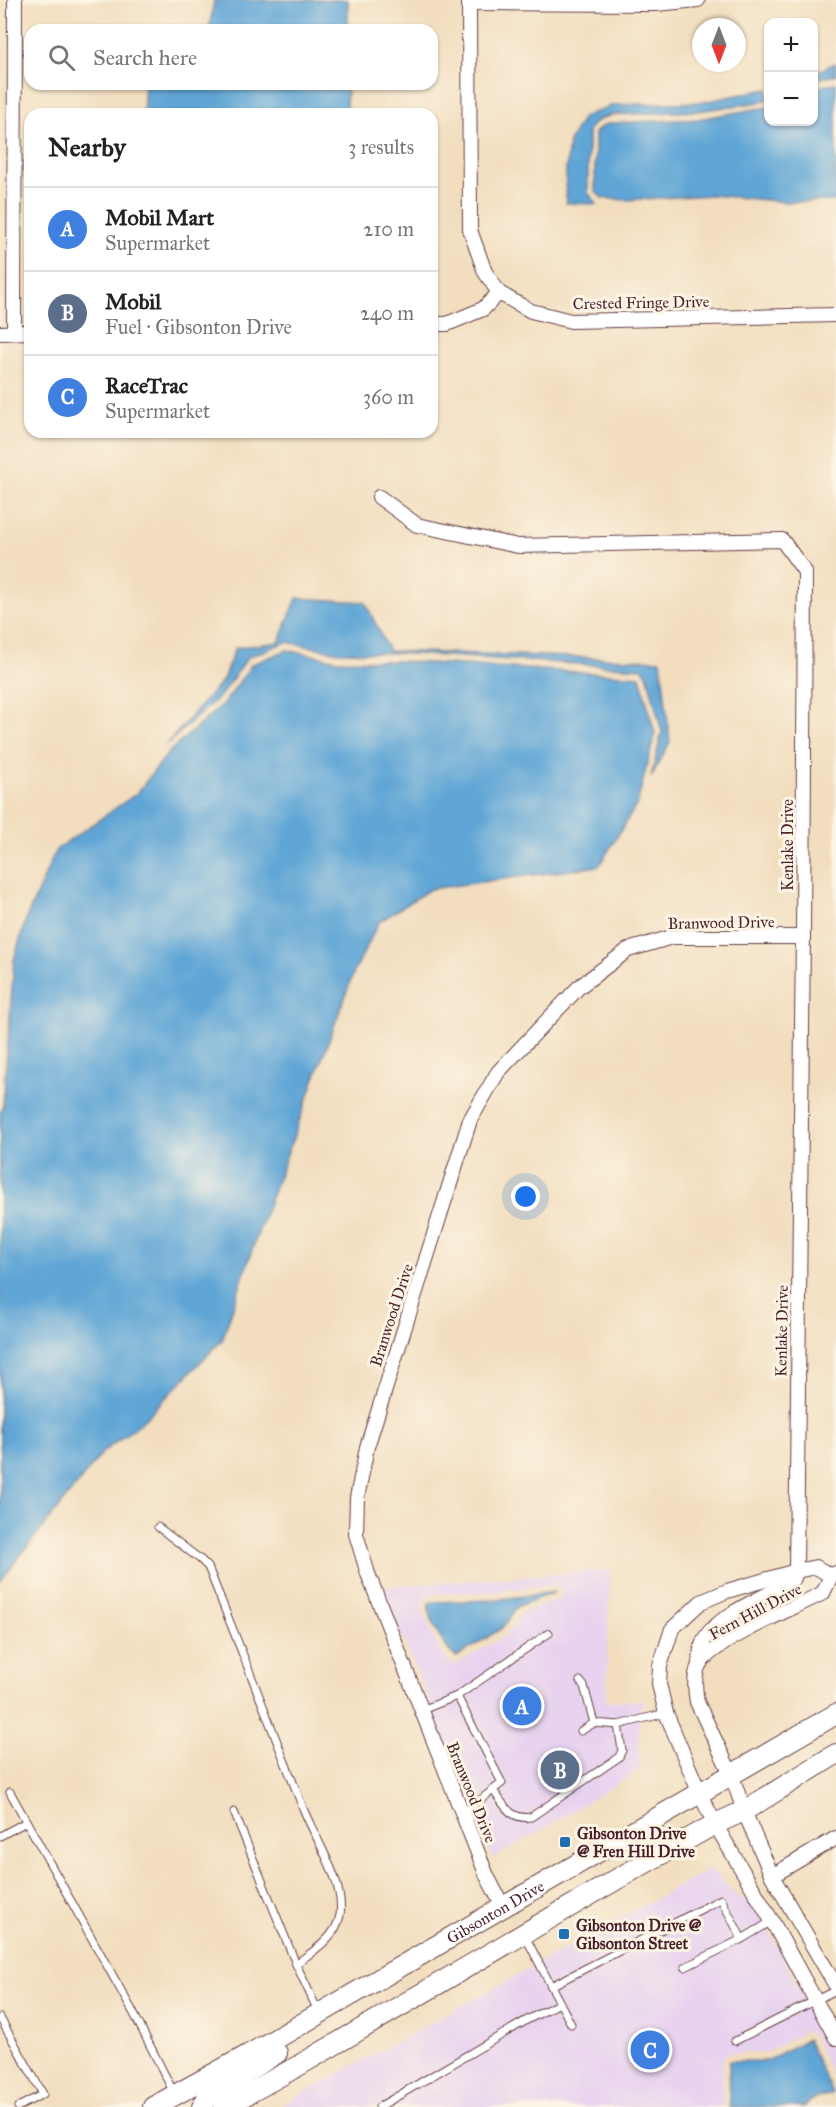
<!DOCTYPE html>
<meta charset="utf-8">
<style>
body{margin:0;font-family:"IM FELL Great Primer",serif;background:#f6f6f6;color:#222}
.controls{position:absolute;right:18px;top:18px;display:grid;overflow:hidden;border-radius:12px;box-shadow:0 2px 4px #0004}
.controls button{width:54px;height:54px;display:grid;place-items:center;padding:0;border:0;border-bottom:2px solid #e0e0e0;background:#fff;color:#222;font:30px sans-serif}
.compass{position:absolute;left:692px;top:18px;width:54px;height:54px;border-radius:50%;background:#fff;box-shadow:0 2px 4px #0004;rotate:180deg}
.you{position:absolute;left:526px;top:1197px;width:21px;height:21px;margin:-15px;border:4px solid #fff;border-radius:50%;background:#1a73e8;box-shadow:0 0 0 9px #1a73e833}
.badge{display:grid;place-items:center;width:39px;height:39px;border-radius:50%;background:#ea580c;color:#fff;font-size:20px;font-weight:700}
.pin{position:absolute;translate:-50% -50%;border:3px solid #fff;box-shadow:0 2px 6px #0006}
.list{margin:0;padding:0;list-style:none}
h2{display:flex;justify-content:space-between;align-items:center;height:78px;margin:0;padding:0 24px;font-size:26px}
h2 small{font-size:20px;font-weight:400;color:#767676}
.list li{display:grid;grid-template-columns:39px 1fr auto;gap:18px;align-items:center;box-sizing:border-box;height:84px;padding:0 24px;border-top:2px solid #e0e0e0}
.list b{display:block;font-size:22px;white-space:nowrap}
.list p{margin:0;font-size:20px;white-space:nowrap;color:#767676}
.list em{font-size:20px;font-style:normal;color:#767676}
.icon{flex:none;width:33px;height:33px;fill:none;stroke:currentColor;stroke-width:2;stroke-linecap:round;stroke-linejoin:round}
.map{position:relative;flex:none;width:836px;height:2107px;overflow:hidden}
.search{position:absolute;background:#fff;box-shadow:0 2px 4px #0004;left:24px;top:24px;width:414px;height:66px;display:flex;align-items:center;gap:15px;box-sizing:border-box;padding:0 21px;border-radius:18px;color:#767676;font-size:22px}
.panel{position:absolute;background:#fff;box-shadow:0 2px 4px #0004;left:24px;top:108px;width:414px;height:330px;border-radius:18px}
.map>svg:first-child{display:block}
</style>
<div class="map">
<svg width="836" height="2107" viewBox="0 0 836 2107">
<rect width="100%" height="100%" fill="#fcf5e5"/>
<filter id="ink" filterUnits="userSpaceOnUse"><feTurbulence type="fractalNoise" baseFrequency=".0167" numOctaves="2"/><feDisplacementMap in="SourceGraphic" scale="12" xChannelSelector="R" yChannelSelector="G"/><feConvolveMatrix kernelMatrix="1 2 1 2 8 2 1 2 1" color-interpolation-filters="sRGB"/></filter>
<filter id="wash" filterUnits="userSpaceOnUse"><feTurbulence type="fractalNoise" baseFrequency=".008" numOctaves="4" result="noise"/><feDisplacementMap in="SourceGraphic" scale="24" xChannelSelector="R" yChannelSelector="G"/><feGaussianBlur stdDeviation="1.35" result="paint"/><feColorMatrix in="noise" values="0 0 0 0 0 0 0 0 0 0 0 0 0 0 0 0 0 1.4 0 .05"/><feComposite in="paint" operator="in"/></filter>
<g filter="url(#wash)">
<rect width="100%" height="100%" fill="#f2debf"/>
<!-- built -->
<g fill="#e7d2ef" fill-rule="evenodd">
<path d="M610,1570L606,1702L644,1700L639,1713L640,1770L493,1859L382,1587ZM554,1584L558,1585L562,1591L557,1599L522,1612L506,1635L457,1664L449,1662L441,1653L422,1612L424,1598L433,1594L492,1592Z"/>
<path d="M710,1869L741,1900L747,1897L766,1926L836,2057V2084L813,2036L806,2031L765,2053H729L723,2056V2107H279Z"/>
</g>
<!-- water -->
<g fill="#5ea5d5" stroke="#546280" stroke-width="1.5">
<path d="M214,0H348V30H205L210,25Z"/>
<path d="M836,63V75L814,79V73Z"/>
<path d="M836,83V201L787,202L712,195L626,200L602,198L595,191V133L602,126L612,123L698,119L768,107V122H814V88Z"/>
<path d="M145,84H347L346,114H143Z"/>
<path d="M768,89V99L761,102L697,111L612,115C602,118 590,122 588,133V193L597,204L566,203V170L569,142L583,117L613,105L703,102Z"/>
<path d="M297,598L365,602L389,651L661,660L670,742L651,777L662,732L647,674L643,668L397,653L339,652L286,642L248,657L220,696L166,745L223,680L235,648L279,642Z"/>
<path d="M287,650L338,660L397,661L640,676L655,734L637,804L599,866L430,889L379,922L354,972L255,1241L222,1340L145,1419L102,1453L0,1581V1113L3,1106L14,960L26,919L56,850L137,793L169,752L225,702L252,664Z"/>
<path d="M555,1592L518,1606L502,1628L457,1657C445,1652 427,1615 429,1603L433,1602L493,1600Z"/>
<path d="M807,2039L832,2093L809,2101L804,2107H730L729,2061H767Z"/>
</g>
</g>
<g filter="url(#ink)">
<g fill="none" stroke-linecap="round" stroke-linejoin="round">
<defs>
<g id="service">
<path d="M158,1527L201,1560L208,1567C240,1647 272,1728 303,1808C315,1839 345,1882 340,1915C336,1938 313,1951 296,1964"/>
<path d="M580,1681L584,1686L594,1723"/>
<path d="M457,1696L549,1633"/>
<path d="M422,1710L457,1696L502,1783L462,1814"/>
<path d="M581,1731L594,1723L618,1725L666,1713"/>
<path d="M493,1790C505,1806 510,1820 531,1817L619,1757L622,1750L618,1725"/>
<path d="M10,1792L133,2012L174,2093"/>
<path d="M234,1812L296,1964L318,2011"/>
<path d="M0,1836L26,1822"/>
<path d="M525,1936L571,2024"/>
<path d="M685,1967L742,1939"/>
<path d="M551,1986L721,1899L742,1939L772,1921"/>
<path d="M0,2018L43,2094L18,2107"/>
<path d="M735,2041L836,1990"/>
<path d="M379,2107L527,2020L560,2003"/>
</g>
<g id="minor">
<path d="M469,0L470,230L485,272L499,293L531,311L571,321L836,315"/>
<path d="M469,3L656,4L698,0"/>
<path d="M432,324H447L483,309L499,293"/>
<path d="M14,332L15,0"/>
<path d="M0,333L30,332"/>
<path d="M379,497L417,525L518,546L782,540L805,572L803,937L796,1571L794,1578L786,1585C763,1597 718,1616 705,1638C700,1647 700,1656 699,1665"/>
<path d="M836,1573L831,1576L823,1593C796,1607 713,1641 699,1665C694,1675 695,1691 697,1702L732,1776L744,1811L772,1876L836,1986"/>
<path d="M831,1576L816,1567L796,1571L727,1591L701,1602L672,1629L660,1666L659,1684L666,1713L700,1794L715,1824L772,1921L836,2038"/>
<path d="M772,1876L836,1838"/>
<path d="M503,1907L487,1876L368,1574L356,1534L357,1498L367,1447L470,1120L498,1072L579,987L628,950L672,937H803"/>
</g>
<g id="secondary">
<path id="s1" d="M153,2107L248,2055L836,1714"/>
<path d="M202,2107L208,2096L277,2053"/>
<path d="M224,2107L298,2066L624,1875L715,1824L744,1811L836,1754"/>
</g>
</defs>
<!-- service casing -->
<use href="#service" stroke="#633c41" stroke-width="9"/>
<!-- minor casing -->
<use href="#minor" stroke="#633c41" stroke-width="16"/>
<!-- secondary casing -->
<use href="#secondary" stroke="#633c41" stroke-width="22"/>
<!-- service -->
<use href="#service" stroke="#fff" stroke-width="7"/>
<!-- minor -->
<use href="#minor" stroke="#fff" stroke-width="14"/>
<!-- secondary -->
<use href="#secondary" stroke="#fff" stroke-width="20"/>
</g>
</g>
<!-- markers -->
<g fill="#1f6fb2" stroke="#fcf5e5" stroke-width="2">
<rect x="559" y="1836" width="12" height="12" rx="3"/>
<rect x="558" y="1928" width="12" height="12" rx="3"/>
</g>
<g text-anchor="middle" stroke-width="6" stroke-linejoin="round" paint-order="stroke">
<!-- street labels -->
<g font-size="16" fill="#4a1f2b" stroke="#fcf5e5">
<text transform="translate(641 302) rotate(-1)" y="6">Crested Fringe Drive</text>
<text transform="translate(787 845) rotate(-90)" y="6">Kenlake Drive</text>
<text transform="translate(721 922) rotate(-1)" y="6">Branwood Drive</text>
<text transform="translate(391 1315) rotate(-72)" y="6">Branwood Drive</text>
<text transform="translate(781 1331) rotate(-89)" y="6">Kenlake Drive</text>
<text transform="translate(755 1611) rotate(-28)" y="6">Fern Hill Drive</text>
<text transform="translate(472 1792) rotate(68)" y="6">Branwood Drive</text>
<text dy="6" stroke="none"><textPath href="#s1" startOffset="394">Gibsonton Drive</textPath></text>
</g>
<!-- poi labels -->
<g font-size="16" font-weight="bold" fill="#4a1f2b" stroke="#fcf5e5" text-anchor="start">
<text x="577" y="1839">Gibsonton Drive<tspan x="577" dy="18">@ Fren Hill Drive</tspan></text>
<text x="576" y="1931">Gibsonton Drive @<tspan x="576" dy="18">Gibsonton Street</tspan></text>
</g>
</g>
</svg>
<div class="controls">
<button>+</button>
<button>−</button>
</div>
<svg class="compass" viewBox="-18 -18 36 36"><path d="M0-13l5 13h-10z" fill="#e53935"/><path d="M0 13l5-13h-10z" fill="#767676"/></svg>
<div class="you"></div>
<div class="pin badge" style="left:522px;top:1706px;background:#3f7fe0">A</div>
<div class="pin badge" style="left:560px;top:1770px;background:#5c6f8a">B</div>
<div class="pin badge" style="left:650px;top:2050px;background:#3f7fe0">C</div>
<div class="search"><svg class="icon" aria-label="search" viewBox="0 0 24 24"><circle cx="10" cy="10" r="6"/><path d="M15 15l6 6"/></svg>Search here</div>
<section class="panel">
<h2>Nearby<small>3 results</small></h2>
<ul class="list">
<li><span class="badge" style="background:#3f7fe0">A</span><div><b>Mobil Mart</b><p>Supermarket</p></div><em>210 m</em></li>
<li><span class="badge" style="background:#5c6f8a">B</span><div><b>Mobil</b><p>Fuel · Gibsonton Drive</p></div><em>240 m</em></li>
<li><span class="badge" style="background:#3f7fe0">C</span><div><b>RaceTrac</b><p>Supermarket</p></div><em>360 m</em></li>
</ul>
</section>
</div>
